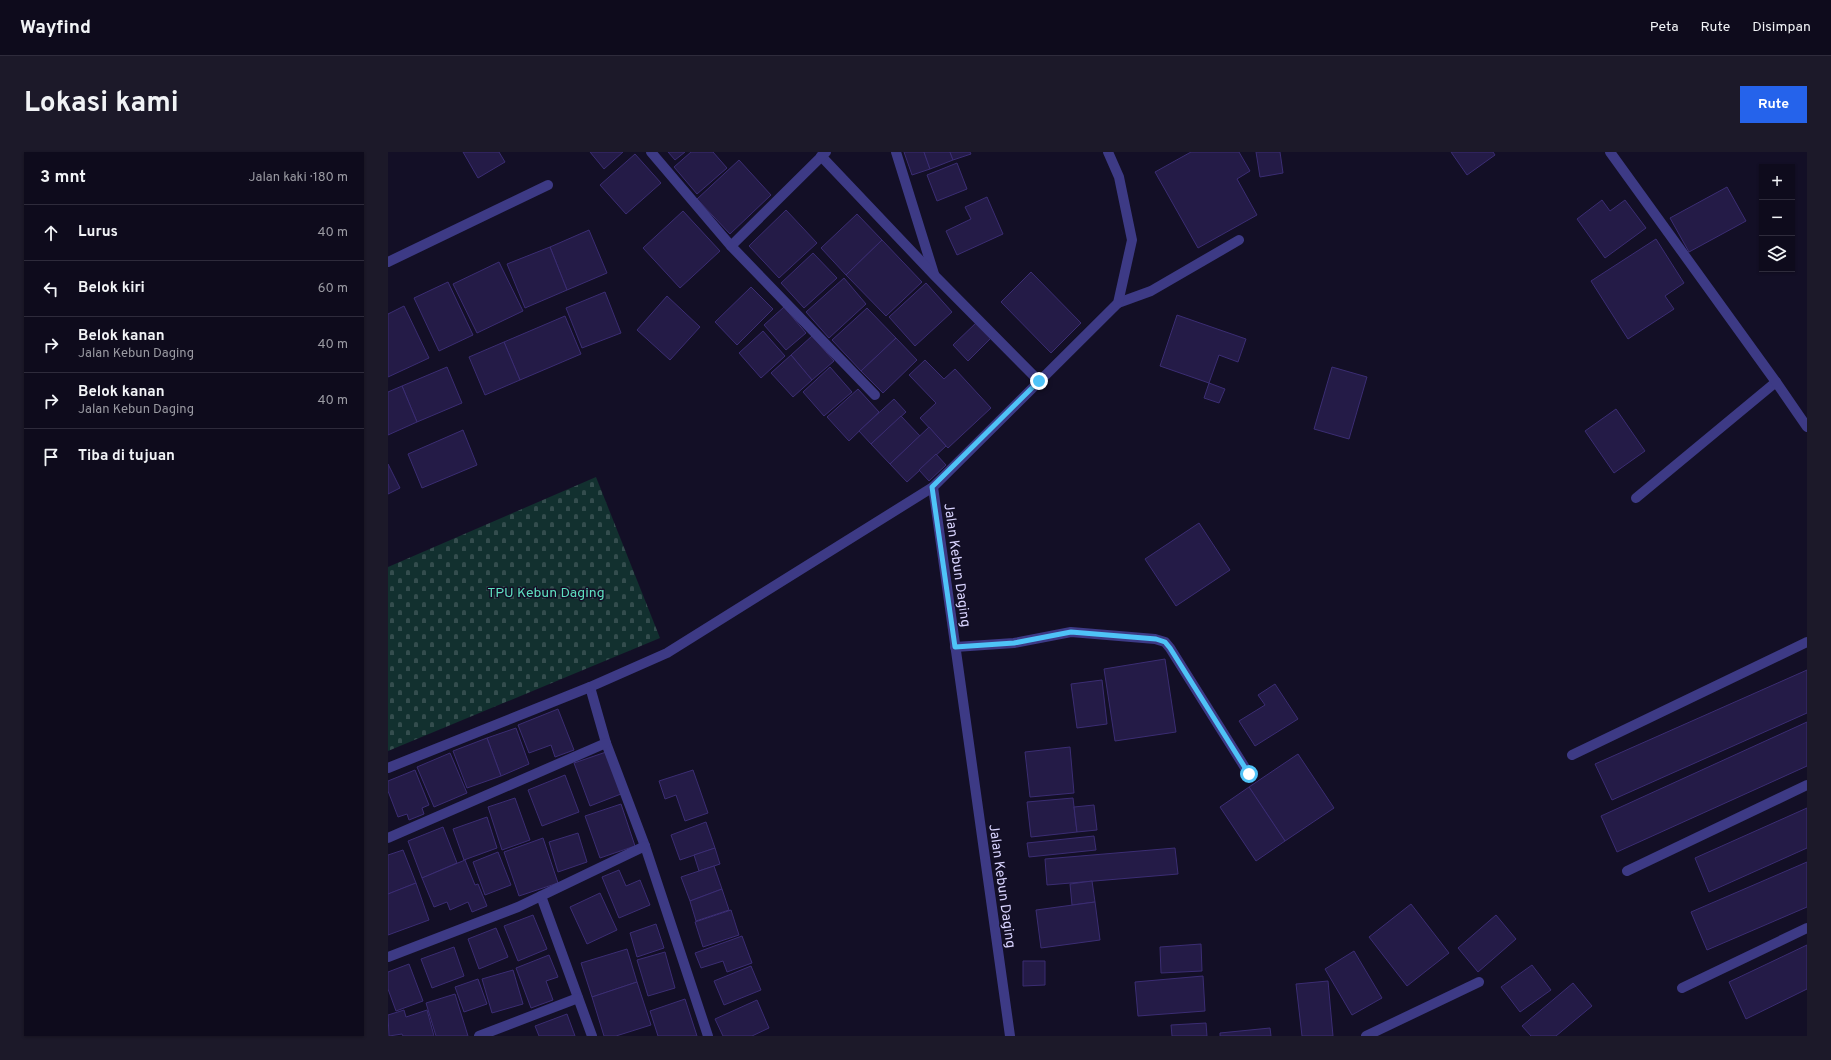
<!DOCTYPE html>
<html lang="id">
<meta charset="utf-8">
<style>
body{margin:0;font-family:Overpass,sans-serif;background:#1c1929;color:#f1f3f6}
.controls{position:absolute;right:12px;top:12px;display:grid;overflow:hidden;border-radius:0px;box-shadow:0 1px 3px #0004}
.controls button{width:36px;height:36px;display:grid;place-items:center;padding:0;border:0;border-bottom:1px solid #2e2b3b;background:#0e0b1c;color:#f1f3f6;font:20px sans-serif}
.stop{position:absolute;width:12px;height:12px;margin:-9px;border:3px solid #4fc3f7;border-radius:50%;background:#fff}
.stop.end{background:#4fc3f7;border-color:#fff;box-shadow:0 1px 4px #0008}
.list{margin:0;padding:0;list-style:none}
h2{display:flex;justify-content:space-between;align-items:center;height:52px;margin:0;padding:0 16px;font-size:17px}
h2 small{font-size:13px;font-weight:400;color:#9b9ba3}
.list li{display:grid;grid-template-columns:26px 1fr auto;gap:12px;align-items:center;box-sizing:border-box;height:56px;padding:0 16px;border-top:1px solid #2e2b3b}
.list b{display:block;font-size:15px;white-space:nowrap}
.list p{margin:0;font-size:13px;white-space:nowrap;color:#9b9ba3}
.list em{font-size:13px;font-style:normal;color:#9b9ba3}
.icon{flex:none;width:22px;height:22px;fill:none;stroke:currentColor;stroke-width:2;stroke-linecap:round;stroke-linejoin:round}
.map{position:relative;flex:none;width:1419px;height:884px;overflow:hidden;border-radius:0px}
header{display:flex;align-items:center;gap:24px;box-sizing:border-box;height:56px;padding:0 20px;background:#0e0b1c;border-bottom:1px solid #2e2b3b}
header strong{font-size:19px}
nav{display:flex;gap:22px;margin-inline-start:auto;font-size:14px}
.intro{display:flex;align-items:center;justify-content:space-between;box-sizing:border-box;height:96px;padding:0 24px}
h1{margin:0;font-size:28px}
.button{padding:10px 18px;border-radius:0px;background:#2563eb;color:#fff;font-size:14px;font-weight:700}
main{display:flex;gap:24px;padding:0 24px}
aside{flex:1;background:#0e0b1c;border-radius:0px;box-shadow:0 1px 3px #0004}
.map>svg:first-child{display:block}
</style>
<header>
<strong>Wayfind</strong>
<nav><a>Peta</a><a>Rute</a><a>Disimpan</a></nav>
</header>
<div class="intro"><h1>Lokasi kami</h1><a class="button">Rute</a></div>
<main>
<aside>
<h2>3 mnt<small>Jalan kaki · 180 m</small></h2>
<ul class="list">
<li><svg class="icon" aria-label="ahead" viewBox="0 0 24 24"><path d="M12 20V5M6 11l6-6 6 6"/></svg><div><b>Lurus</b></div><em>40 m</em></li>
<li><svg class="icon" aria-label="left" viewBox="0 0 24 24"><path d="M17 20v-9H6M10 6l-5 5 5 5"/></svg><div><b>Belok kiri</b></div><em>60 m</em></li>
<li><svg class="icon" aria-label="right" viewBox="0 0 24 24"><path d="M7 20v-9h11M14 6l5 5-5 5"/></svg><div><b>Belok kanan</b><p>Jalan Kebun Daging</p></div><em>40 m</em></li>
<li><svg class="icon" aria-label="right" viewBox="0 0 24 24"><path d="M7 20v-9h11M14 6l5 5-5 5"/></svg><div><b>Belok kanan</b><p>Jalan Kebun Daging</p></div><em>40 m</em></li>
<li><svg class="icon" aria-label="arrive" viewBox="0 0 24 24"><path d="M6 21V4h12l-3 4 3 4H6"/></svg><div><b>Tiba di tujuan</b></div></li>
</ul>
</aside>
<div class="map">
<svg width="1419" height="884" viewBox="0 0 1419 884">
<defs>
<pattern id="cemetery-stones" width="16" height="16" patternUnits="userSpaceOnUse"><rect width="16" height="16" fill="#12302f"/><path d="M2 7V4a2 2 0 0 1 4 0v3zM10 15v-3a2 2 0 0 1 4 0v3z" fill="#344d4e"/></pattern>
</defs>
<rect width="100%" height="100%" fill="#130f26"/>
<!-- cemetery -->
<path fill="url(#cemetery-stones)" d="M208,325L272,486L0,599V415Z"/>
<!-- building -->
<g fill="#241b47" stroke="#3b2d73">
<path d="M75,0H111L117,10L90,26Z"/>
<path d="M202,0H235L216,17Z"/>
<path d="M280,0H297L287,8Z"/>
<path d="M303,0H325L339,16L309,42L286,15Z"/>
<path d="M516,0H536L542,17L524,23Z"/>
<path d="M536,0H562L565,8L542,17Z"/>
<path d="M562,0H582L583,2L565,8Z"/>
<path d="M803,0H851L862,19L849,27L869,63L810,96L767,20Z"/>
<path d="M868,0H892L895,21L872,25Z"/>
<path d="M1063,0H1105L1107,3L1079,23Z"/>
<path d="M247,2L273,31L238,62L212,33Z"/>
<path d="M351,8L383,43L342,82L309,47Z"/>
<path d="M569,11L579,37L549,49L539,23Z"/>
<path d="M1339,35L1358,69L1301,100L1282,66Z"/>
<path d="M599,45L615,82L569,103L558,79L583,67L577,55Z"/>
<path d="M1214,48L1222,59L1237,48L1258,76L1217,106L1189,67Z"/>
<path d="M398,58L429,91L391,126L361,94Z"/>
<path d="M295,59L332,99L292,136L255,96Z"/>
<path d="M469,62L494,88L458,123L433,96Z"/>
<path d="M201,78L219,121L179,138L162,95Z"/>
<path d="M1268,87L1296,131L1277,144L1286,157L1240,187L1203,129Z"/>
<path d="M494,88L534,130L498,164L458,123Z"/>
<path d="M162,95L179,138L137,156L119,112Z"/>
<path d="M425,101L449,126L416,156L393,131Z"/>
<path d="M111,110L135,159L89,181L65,132Z"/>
<path d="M643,120L693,171L663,201L613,150Z"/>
<path d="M456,126L478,152L441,186L418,160Z"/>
<path d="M60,130L85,183L51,199L26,146Z"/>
<path d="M538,131L564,160L527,194L501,165Z"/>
<path d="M363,135L385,157L349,193L327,170Z"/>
<path d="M217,140L233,181L194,196L178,156Z"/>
<path d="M279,144L312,175L282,208L249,178Z"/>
<path d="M16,154L41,206L0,225V162Z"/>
<path d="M396,155L418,181L398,198L376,173Z"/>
<path d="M479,156L508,186L473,219L444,188Z"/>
<path d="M789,163L858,187L850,210L831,203L821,231L772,214Z"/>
<path d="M177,164L193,202L132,228L116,190Z"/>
<path d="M590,169L604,185L580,209L565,193Z"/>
<path d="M375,179L397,204L373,226L351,201Z"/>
<path d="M424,184L446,209L424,228L403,203Z"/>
<path d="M508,186L529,208L495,241L473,219Z"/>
<path d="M116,190L132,228L97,243L81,205Z"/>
<path d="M403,203L424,228L405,245L383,221Z"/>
<path d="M537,208L556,227L567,217L603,256L560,296L532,266L548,251L521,223Z"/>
<path d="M59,215L74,251L29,270L14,234Z"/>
<path d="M442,215L464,240L436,264L415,240Z"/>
<path d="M944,215L979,225L961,287L926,277Z"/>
<path d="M821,231L837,237L831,251L816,246Z"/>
<path d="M14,234L29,270L0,283V240Z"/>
<path d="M470,237L491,260L461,289L439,265Z"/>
<path d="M506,247L518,260L483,292L471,279Z"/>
<path d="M1228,257L1257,299L1226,321L1197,279Z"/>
<path d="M513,264L532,284L502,312L483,292Z"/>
<path d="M541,275L558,294L519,330L502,312Z"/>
<path d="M75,278L89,313L34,336L20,302Z"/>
<path d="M548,302L558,313L541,329L531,318Z"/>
<path d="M0,312L12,336L0,342Z"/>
<path d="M811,371L842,418L788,454L757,407Z"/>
<path d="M777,507L788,580L727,589L716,517Z"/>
<path d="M1419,518V561L1224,648L1207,612Z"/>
<path d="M714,528L719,572L689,576L683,532Z"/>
<path d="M887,532L910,567L867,594L851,569L877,553L870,543Z"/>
<path d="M170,557L186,598L167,605L163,593L141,601L130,573Z"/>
<path d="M1419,570V614L1229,700L1213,664Z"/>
<path d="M128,576L141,612L113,624L99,586Z"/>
<path d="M99,586L113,624L79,636L65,599Z"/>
<path d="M682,595L686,641L642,645L637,600Z"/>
<path d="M218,600L233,642L202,654L186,611Z"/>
<path d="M62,601L79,641L46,655L29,615Z"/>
<path d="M910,602L946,656L897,689L861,635Z"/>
<path d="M27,618L41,653L34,656L36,662L21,668L19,662L10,665L0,639V629Z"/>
<path d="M305,618L320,661L297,669L288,643L277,647L271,629Z"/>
<path d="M177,623L191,660L154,674L140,638Z"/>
<path d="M861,635L897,689L868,709L832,655Z"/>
<path d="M127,646L142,688L114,698L100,655Z"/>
<path d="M685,646L689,680L643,685L639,650Z"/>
<path d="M233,652L247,694L212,706L197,664Z"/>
<path d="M706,653L709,678L689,680L686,655Z"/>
<path d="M1419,656V696L1321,740L1307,706Z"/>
<path d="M99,665L109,696L76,708L65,677Z"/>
<path d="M318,670L327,696L292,708L283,683Z"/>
<path d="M55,675L69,711L34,726L20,689Z"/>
<path d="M190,681L199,710L170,720L161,690Z"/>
<path d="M706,684L708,698L641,705L639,691Z"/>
<path d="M155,686L170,731L131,744L116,700Z"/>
<path d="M327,696L332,712L311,719L306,703Z"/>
<path d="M787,696L790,722L659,733L657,707Z"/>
<path d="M15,698L28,731L0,742V703Z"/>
<path d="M110,700L123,733L97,743L85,710Z"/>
<path d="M77,708L87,733L90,732L99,754L84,760L80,750L62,758L59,750L46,755L34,726Z"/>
<path d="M1419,710V755L1319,798L1303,760Z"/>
<path d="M326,714L334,737L302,749L293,725Z"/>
<path d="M231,718L238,734L252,728L262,753L231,766L214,725Z"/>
<path d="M704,729L707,750L684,753L682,732Z"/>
<path d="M28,731L41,768L0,783V742Z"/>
<path d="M334,737L341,758L308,769L302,749Z"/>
<path d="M212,741L229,778L199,792L182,755Z"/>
<path d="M707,750L712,788L653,796L648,758Z"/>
<path d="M1023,752L1061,801L1019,834L981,785Z"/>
<path d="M343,758L351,783L315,795L307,770Z"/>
<path d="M145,763L159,797L130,809L116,774Z"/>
<path d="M1108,763L1128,787L1090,820L1070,796Z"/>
<path d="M268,772L276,796L249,805L242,781Z"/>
<path d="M108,776L120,805L91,817L80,787Z"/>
<path d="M354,784L364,811L339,820L335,809L313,816L307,801Z"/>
<path d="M813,792L814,819L773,821L772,795Z"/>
<path d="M1419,793V837L1358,867L1341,830Z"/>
<path d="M66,795L76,824L44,836L33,807Z"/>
<path d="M239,797L249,830L204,845L193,811Z"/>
<path d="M966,799L994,846L964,863L937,817Z"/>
<path d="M277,800L287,836L260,844L249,808Z"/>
<path d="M161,803L170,825L158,829L165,848L143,856L128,816Z"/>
<path d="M635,809H657V833L635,834Z"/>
<path d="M21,812L35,849L8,859L0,837V820Z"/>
<path d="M1144,813L1163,838L1132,860L1113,835Z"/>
<path d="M363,814L373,838L336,853L326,829Z"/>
<path d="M125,818L135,852L104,861L94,827Z"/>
<path d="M815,824L817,859L750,864L747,830Z"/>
<path d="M90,827L99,852L76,860L67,835Z"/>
<path d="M940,829L945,884H914L908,832Z"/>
<path d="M249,830L263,873L228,884H216L204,845Z"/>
<path d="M1185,831L1204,854L1168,884H1143L1134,874Z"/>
<path d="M67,842L80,884H48L38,851Z"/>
<path d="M297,847L309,884H270L262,859Z"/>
<path d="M369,848L381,876L364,884H335L327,867Z"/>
<path d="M16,858L18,865L39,858L46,884H15L14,882L1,884L0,863Z"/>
<path d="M179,862L187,884H151L147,874Z"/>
<path d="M818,871L819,884H784L783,873Z"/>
<path d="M882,876L883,884H832V881Z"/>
</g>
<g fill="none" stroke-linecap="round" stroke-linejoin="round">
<!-- service -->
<g stroke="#3d3a85" stroke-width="10">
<path d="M0,110L160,33"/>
<path d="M1248,346L1388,230"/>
</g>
<!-- minor -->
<g stroke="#3d3a85" stroke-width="10">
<path d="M263,0L343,94L487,243"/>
<path d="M508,0L546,122"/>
<path d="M1222,0L1388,230L1419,275"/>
<path d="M433,4L547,124L651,229"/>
<path d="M343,94L438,0"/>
<path d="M730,151L763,139L851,88"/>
<path d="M567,495L626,491L683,480L767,487L777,490L782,496L861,622"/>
<path d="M202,535L218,591L257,694L320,884"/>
<path d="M1184,603L1419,490"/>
<path d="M0,616L202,535L279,501L545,335"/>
<path d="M0,686L218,591"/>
<path d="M1239,719L1419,633"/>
<path d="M153,744L204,884"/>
<path d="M0,805L130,755L257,694"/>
<path d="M1294,836L1419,776"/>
<path d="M91,884L190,846"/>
<path d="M978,884L1091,830"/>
</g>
<!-- tertiary -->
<path stroke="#3d3a85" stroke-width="10" d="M622,884L545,335L730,151L744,88L731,25L720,0"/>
</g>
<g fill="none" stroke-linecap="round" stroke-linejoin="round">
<!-- route -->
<path stroke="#4fc3f7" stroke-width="5" d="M651,229L544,335L567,495L626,491L683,480L768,487L777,490L782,496L861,622"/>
</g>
<g text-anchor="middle" stroke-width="3" stroke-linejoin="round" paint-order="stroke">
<!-- street labels -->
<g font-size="14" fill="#d9d4ff" stroke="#130f26">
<text transform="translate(570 413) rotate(82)" y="5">Jalan Kebun Daging</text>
<text transform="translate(615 734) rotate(82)" y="5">Jalan Kebun Daging</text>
</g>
<!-- park labels -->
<g font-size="14" fill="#5fe0c0" stroke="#130f26">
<text x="158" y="445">TPU Kebun Daging</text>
</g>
</g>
</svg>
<div class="controls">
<button>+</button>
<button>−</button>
<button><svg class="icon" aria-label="layers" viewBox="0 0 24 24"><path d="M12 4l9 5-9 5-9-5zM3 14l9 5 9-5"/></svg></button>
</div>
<div class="stop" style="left:861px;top:622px"></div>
<div class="stop end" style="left:651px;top:229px"></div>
</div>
</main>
